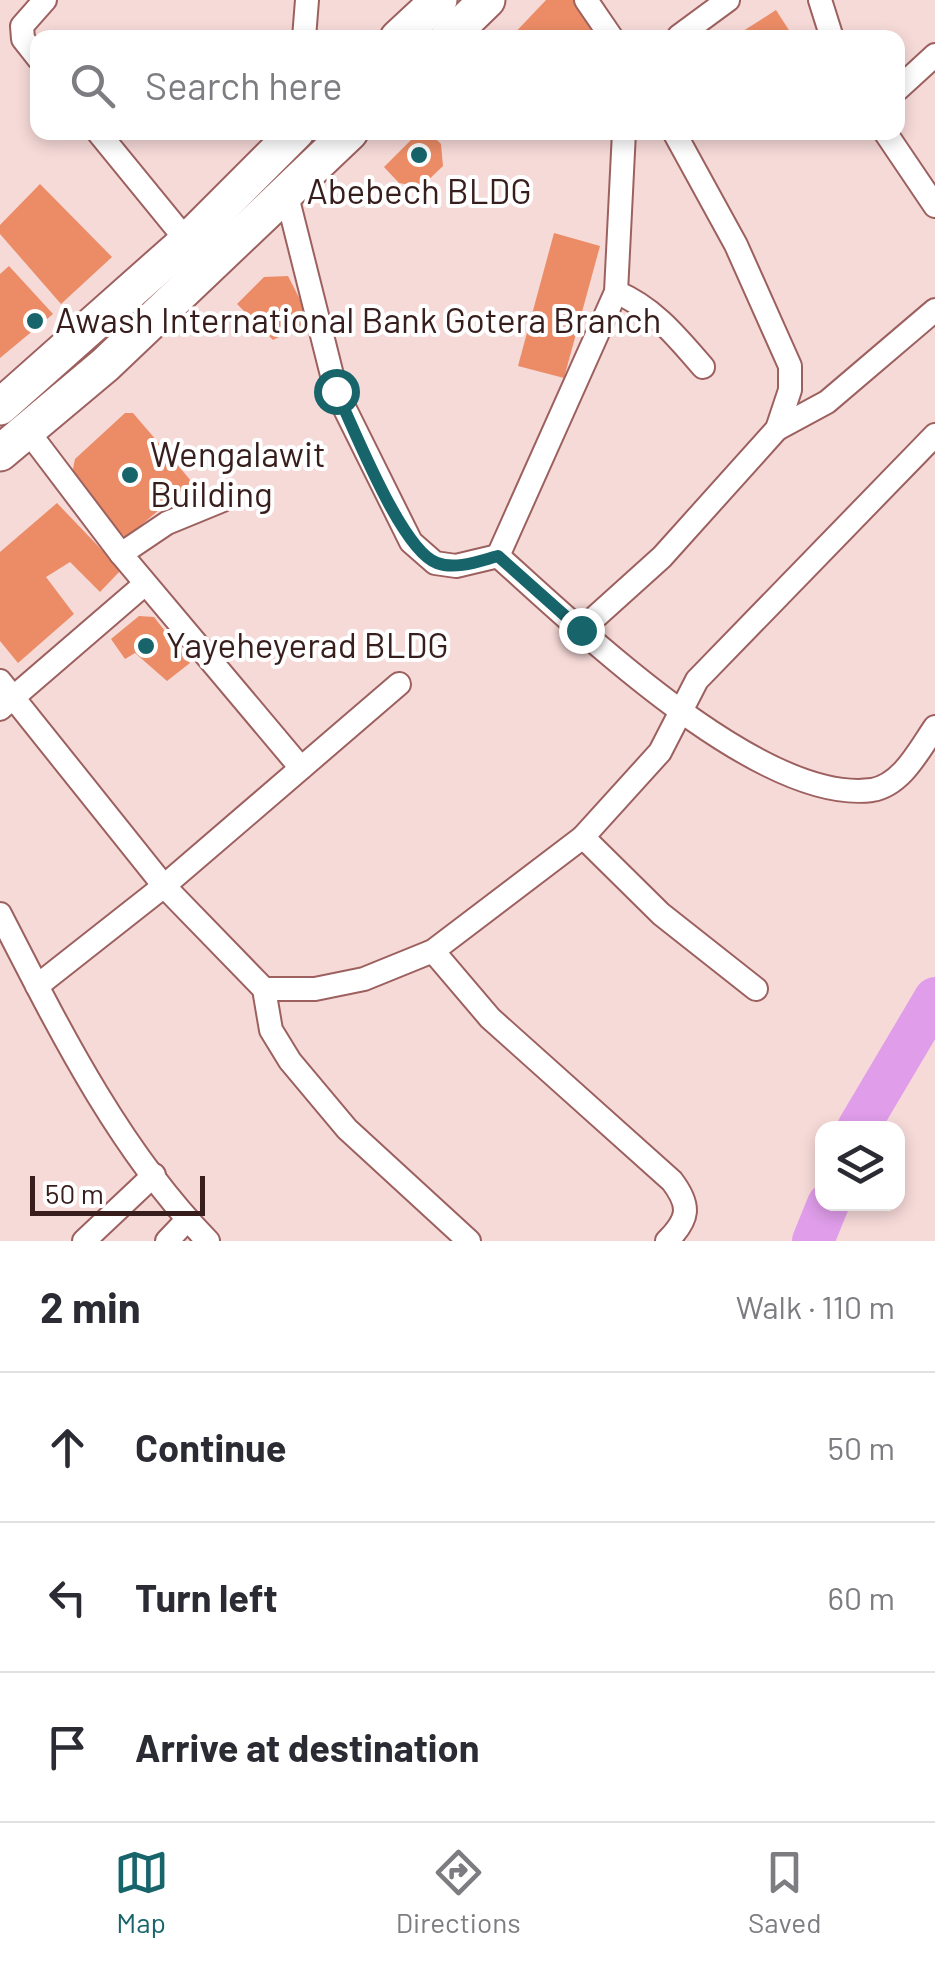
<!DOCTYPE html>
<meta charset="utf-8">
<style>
body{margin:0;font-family:Barlow,sans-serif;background:#f7f7f7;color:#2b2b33}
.controls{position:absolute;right:30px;bottom:30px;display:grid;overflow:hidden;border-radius:20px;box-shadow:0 5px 15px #0003}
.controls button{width:90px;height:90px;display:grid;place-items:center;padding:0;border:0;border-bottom:2px solid #e1e1e2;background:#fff;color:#2b2b33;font:50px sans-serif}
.scale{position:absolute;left:30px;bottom:25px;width:175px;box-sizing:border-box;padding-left:10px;border:5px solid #371e1d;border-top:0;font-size:28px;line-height:35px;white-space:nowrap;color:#371e1d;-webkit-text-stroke:8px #fff;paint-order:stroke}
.stop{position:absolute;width:30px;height:30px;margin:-22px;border:8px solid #17656b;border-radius:50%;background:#fff}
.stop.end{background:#17656b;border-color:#fff;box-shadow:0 2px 10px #0008}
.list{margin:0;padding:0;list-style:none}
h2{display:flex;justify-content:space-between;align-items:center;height:130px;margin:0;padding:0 40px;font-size:42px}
h2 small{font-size:32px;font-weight:400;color:#7c7c81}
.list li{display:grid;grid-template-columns:65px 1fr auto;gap:30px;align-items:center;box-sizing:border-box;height:150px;padding:0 40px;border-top:2px solid #e1e1e2}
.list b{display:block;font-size:38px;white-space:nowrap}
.list em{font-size:32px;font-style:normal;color:#7c7c81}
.icon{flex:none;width:55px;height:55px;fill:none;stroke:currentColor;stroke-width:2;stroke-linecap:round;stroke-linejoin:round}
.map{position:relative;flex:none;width:935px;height:1241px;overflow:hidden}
.search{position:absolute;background:#fff;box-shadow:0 5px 15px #0003;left:30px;right:30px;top:30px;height:110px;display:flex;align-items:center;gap:25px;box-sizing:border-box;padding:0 35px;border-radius:20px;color:#7c7c81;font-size:38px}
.sheet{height:580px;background:#fff}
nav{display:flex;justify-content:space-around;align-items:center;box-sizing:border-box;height:140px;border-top:2px solid #e1e1e2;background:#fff;font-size:28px;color:#7c7c81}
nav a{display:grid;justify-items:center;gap:5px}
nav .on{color:#17656b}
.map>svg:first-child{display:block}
</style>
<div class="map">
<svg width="935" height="1241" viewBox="0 0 935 1241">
<rect width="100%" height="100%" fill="#f6dad8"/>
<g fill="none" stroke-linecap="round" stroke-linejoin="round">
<!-- river -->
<g stroke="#e09dea" stroke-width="42">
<path d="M858,1128L935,998"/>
<path d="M813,1241L828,1204"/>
</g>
</g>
<!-- building -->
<g fill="#eb8c66">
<path d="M546,0H581L604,32L598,38H510Z"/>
<path d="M776,10L794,38H732Z"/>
<path d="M419,132H429L441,144L443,166L421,187L399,183L384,167Z"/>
<path d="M40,184L112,257L61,304L0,234V225Z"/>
<path d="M554,233L600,246L564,378L518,366Z"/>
<path d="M9,266L53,314L0,358V274Z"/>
<path d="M288,276L311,321L273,340L237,304L264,277Z"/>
<path d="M125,413H133L192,482L126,538L77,492L73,469L75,459Z"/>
<path d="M57,503L121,570L100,592L70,562L46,577L74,614L18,663L0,641V552Z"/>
<path d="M139,616L154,617L190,663L167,681L135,653L125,659L111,639Z"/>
</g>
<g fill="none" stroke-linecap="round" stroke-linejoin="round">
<defs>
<g id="street">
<path d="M586,0L612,38"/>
<path d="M820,0L832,38"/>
<path d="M679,36L728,0"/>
<path d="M304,38L307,0"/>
<path d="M38,58L23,39L22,26L45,0"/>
<path d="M898,89L935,55"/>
<path d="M98,132L187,241"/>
<path d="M885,132L935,206"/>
<path d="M287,196L336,391L411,542L435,563L456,566L498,556"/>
<path d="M616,292C654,308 677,337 703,367"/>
<path d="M777,429L827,402L935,310"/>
<path d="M27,430L121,554L301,768"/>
<path d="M121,554L167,523L223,500"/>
<path d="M498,556C578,627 760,805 872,790C902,785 919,750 935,727"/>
<path d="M498,556L616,292L624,132"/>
<path d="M581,630L662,557L777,429L790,390V366L736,245L674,132"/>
<path d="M0,681L164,886L264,989L271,1030L290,1061L347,1129L469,1241"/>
<path d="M0,709L145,584"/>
<path d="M583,837L661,914L756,989"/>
<path d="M0,914C58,1027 118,1149 208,1241"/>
<path d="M433,951L490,1018L672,1181C691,1206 689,1219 667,1241"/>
<path d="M37,986L164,886L399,684"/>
<path d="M264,989H315L364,979L433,951L583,837L660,752L697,680L935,435"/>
<path d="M84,1241L154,1175"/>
<path d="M167,1241L187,1220"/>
</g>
<g id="primary">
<path d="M398,38L439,0"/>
<path d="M448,38L487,0"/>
<path d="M0,407L187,241L296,132"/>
<path d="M0,453L105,365L350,132"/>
</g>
</defs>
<!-- street casing -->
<use href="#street" stroke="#9c615f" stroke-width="26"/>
<!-- primary casing -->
<use href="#primary" stroke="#9c615f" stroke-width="39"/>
<!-- street -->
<use href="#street" stroke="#fff" stroke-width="22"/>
<!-- primary -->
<use href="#primary" stroke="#fff" stroke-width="35"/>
</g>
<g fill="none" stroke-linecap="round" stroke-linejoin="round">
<!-- route -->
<path stroke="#17656b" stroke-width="12" d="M336,391C354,428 401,550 437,563C456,570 479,561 498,556L581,630"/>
</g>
<!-- markers -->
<g fill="#17656b" stroke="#fff" stroke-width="4">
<circle cx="419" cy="155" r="10"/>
<circle cx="35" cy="321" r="10"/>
<circle cx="130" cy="475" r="10"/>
<circle cx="146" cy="646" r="10"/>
</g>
<g text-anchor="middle" stroke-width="8" stroke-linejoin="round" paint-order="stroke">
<!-- poi labels -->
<g font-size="35" fill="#371e1d" stroke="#fff" text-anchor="start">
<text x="419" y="204" text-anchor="middle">Abebech BLDG</text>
<text x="55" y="333">Awash International Bank Gotera Branch</text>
<text x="150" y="467">Wengalawit<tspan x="150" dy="40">Building</tspan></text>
<text x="166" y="658">Yayeheyerad BLDG</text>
</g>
</g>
</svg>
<div class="controls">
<button><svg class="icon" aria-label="layers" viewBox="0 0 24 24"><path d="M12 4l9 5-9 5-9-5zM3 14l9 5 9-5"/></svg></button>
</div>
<div class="scale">50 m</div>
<div class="stop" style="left:336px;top:391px"></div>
<div class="stop end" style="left:581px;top:630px"></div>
<div class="search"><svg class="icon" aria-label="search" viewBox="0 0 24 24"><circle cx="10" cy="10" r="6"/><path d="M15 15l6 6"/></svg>Search here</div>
</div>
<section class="sheet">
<h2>2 min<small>Walk · 110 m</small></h2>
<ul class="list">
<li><svg class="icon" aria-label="ahead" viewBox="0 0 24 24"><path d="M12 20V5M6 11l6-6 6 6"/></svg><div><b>Continue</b></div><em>50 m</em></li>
<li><svg class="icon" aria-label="left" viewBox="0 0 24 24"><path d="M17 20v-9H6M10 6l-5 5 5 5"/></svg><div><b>Turn left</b></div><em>60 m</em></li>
<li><svg class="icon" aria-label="arrive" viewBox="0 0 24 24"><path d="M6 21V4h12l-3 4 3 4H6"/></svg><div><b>Arrive at destination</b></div></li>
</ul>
</section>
<nav>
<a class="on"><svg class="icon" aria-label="map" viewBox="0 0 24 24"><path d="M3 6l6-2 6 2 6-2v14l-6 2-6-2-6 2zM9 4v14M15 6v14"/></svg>Map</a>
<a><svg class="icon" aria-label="directions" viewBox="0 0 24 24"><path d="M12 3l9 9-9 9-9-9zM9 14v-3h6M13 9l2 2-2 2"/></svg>Directions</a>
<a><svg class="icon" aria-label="saved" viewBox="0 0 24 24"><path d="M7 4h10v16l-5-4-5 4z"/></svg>Saved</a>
</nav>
